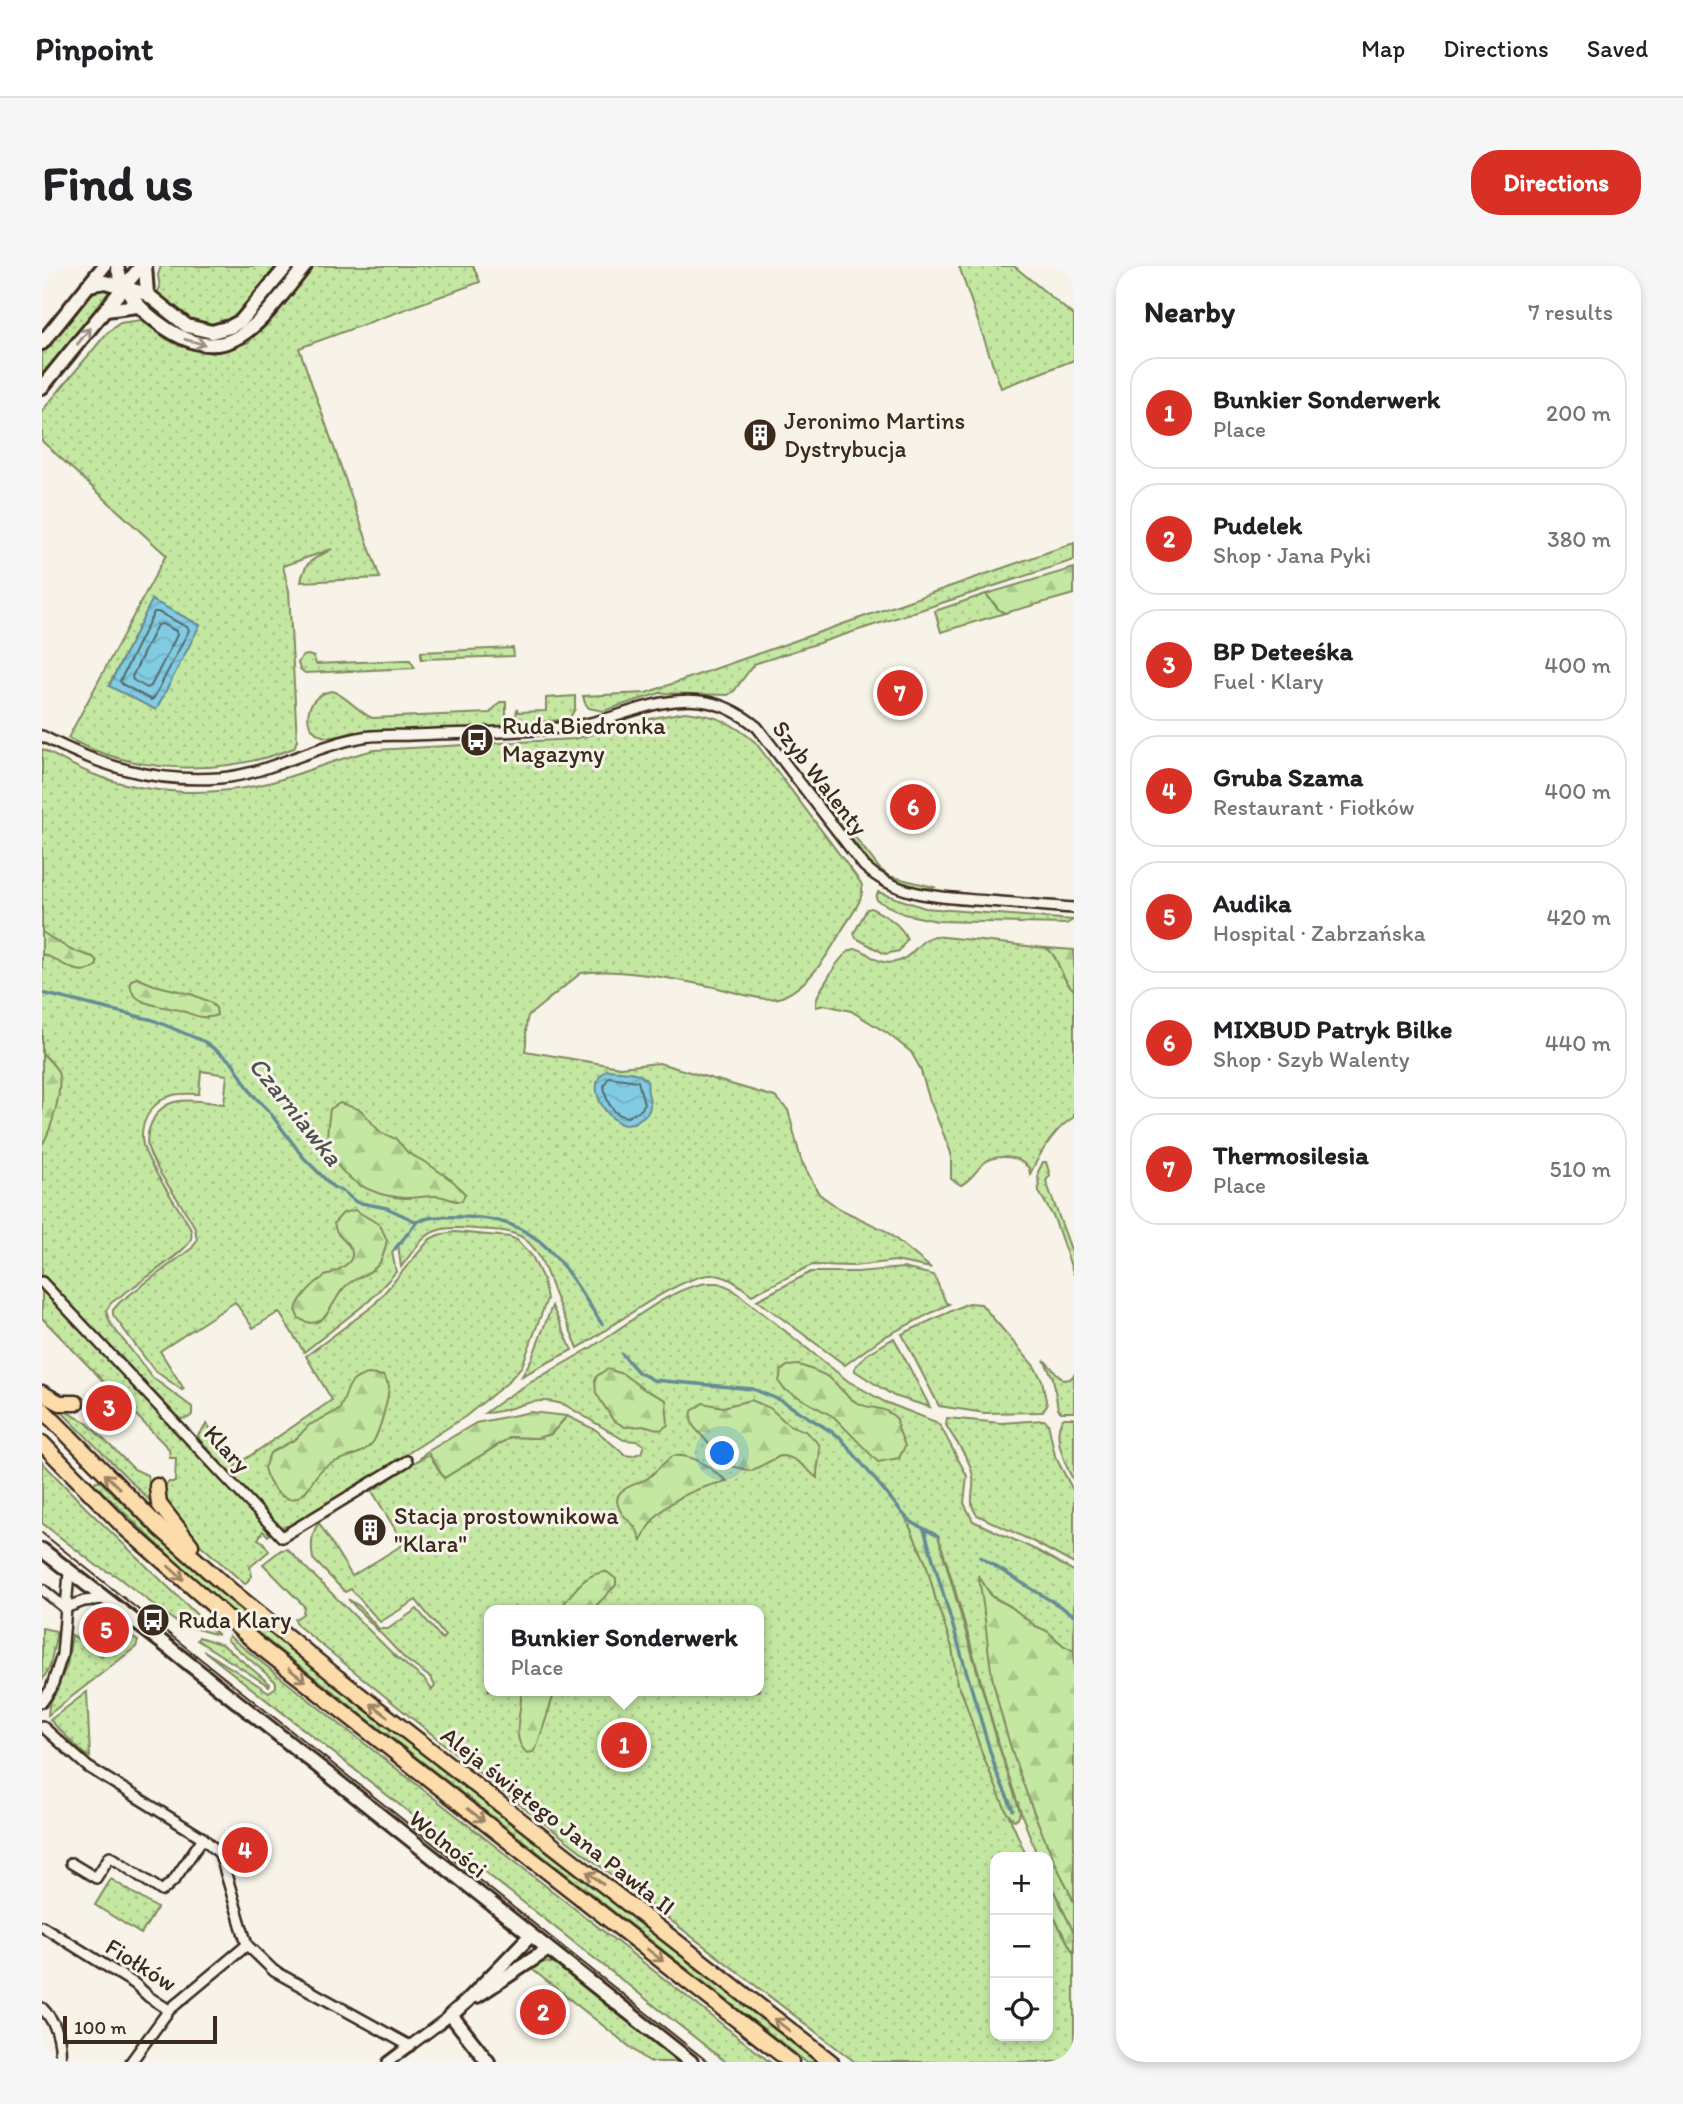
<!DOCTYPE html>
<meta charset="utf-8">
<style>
body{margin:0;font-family:Itim,sans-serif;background:#f6f6f6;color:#202124}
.controls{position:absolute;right:21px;bottom:21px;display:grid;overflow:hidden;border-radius:14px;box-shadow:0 4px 10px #0003}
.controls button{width:63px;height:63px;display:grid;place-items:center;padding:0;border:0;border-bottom:2px solid #e0e0e0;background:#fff;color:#202124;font:35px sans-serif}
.scale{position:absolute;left:21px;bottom:18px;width:154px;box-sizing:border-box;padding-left:7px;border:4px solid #3b2a1e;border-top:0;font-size:19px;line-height:24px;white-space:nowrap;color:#3b2a1e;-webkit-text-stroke:5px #f7f3e8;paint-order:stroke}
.you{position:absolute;left:681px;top:1188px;width:24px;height:24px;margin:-18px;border:5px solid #fff;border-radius:50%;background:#1a73e8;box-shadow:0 0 0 10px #1a73e833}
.badge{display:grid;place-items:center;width:46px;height:46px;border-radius:50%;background:#d93025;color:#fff;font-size:23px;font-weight:700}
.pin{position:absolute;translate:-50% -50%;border:4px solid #fff;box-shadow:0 2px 7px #0006}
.popup{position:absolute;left:442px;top:1339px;width:280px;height:91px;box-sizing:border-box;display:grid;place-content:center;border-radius:14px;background:#fff;filter:drop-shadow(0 2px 5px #0005);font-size:23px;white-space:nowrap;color:#757577}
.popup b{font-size:26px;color:#202124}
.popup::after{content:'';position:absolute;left:50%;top:100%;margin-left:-14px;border:14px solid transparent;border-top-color:#fff}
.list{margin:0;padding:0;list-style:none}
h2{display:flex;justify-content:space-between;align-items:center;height:91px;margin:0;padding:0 28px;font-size:30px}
h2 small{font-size:23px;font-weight:400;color:#757577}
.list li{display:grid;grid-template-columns:46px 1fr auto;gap:21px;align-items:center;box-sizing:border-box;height:112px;margin:0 14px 14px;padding:0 14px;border:2px solid #e0e0e0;border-radius:28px}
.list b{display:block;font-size:26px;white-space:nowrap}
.list p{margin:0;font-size:23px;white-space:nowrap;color:#757577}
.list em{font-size:23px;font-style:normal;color:#757577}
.icon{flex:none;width:38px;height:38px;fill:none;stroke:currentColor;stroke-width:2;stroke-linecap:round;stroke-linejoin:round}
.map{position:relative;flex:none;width:1032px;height:1796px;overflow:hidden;border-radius:28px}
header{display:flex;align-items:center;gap:42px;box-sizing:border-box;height:98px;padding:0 35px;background:#fff;border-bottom:2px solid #e0e0e0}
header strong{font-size:33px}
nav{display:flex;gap:38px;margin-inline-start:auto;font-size:24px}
.intro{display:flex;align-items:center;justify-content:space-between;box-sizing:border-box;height:168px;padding:0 42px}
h1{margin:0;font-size:49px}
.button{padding:18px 32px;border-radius:28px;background:#d93025;color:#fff;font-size:24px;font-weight:700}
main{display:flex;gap:42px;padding:0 42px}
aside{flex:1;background:#fff;border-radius:28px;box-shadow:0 4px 10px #0003}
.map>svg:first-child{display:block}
</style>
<header>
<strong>Pinpoint</strong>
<nav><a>Map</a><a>Directions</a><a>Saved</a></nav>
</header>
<div class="intro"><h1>Find us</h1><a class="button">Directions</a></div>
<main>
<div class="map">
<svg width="1032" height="1796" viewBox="0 0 1032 1796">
<defs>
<pattern id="green-dots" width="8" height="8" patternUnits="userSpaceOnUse" patternTransform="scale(1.75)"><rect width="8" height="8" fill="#c4e8a2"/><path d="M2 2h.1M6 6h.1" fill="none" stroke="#a9c78b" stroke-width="1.8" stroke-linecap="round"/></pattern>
<pattern id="forest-firs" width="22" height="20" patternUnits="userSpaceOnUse" patternTransform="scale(1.75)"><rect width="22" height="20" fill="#c4e8a2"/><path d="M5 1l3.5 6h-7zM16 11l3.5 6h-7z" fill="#a9c78b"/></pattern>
<pattern id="wetland-marsh" width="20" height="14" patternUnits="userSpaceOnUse" patternTransform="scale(1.75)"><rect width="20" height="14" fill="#c4e8a2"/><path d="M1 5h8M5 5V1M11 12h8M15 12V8" fill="none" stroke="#a9c78b"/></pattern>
<pattern id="water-waves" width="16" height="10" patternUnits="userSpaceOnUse" patternTransform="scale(1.75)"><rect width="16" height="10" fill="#82cce3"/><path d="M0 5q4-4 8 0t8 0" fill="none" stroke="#71afc2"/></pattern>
</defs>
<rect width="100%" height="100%" fill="#f7f3e8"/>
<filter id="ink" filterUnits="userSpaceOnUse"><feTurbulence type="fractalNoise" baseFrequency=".0143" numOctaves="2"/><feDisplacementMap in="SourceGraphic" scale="14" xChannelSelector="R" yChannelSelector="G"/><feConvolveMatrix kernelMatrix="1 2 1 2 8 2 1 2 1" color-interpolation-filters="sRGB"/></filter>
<g filter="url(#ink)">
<!-- green -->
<g fill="url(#green-dots)" stroke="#808960" stroke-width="2" fill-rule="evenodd">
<path d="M119,0H239C219,25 187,78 148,56C136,49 124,38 113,29L118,22L116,9Z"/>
<path d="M269,0H431L438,16L257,82L338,312L259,316C263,293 273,293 290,283L241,300L247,325L255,474L252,482C181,510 94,509 26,472L124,289L0,175V145L65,67L78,57L99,54L124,73L138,80L170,87L184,84L207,76ZM110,335L122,341L67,419Z"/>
<path d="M917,0H972L1032,50V94L959,122Z"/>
<path d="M66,21L74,23L0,112V86L43,33L51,27Z"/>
<path d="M1032,277V294L712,398L692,425L686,429L618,427L561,445L547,442L543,437L541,430L604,427Z"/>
<path d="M944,328L957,344L963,347L899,366L893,345Z"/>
<path d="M471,382L472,390L379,393V386Z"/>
<path d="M266,389L272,391L274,398L363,394H368L373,402L263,407L258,403L256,397L260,390Z"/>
<path d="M290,425C306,431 315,445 330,452L448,447L458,436H464V461L311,466C303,469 293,472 284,471C257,465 262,429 290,425Z"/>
<path d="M533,430V443L527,453L476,458L473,457L475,443L476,446L504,445V432Z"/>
<path d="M643,446C673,449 690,456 713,476L819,617C825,631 807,652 800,664C786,689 768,719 740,731C723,738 685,723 667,720C632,713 573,701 539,707L486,750C482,761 486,773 483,785L578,801L617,797L733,831L746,844L759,894L777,928L798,943L844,965L889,1002L853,995L812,1000L770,999L710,1029C697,1019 685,1008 668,1009C635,1011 567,1063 536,1082C529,1065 521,1049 514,1032C505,1011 501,986 481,972C467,963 449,964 433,963C388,959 385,966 359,1001L356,978L350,986L354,1006L327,1035L262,1086L237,1046L211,1062L193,1036L118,1085L142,1123L140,1124L112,1104L71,1049V1044L78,1036L150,982L155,974L153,962C142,939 112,904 106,882C104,873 106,864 110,856C123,826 155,835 182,838L185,809L159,805L157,828C137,827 122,827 109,844C89,871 106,894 121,918C129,931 138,945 147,959C149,965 151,969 148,975C143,987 83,1026 69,1037L64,1045L68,1057L111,1112L150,1141V1149L146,1152L138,1153L0,1009V879C9,864 21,820 14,804C12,798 4,791 0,787V483C17,492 34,502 53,509C107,529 170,531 226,517C263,507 295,492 333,484L532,473L616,451Z"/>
<path d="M768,513L838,603L847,610L892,621C875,626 847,613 833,603L768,519Z"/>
<path d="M836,626L883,642L1031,654L1024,658L895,655L862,648L836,635L834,632Z"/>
<path d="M829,642C844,650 858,657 865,673L857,685L843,688L814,672L812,667L825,643Z"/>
<path d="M892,670L1004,682C1018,690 1016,710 1032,724V851C1012,863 998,887 988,908L987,902C979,894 972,891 961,891C936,891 937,910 919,919L909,913V887L887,832L878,802L869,786L845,767L809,745L783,739L774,741C773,730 781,721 786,712C821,651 821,707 857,695C871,691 876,674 892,670Z"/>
<path d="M1001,896H1004L1008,909L1004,915L1032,992V1009L1012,952L997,926L996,906Z"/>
<path d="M413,966L468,971L475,974L490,990L501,1013L505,1033L480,1100L465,1117L424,1150L254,1259L238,1261L157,1173L156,1169L165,1158L193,1200L290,1134L264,1090L331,1040L388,973L396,969Z"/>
<path d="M861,1002L892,1009L904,1037L907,1038L840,1072L803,1099L715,1034L769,1006H815Z"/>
<path d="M668,1017H677L689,1022L806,1115L843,1136L894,1156L899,1161L925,1210L922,1237L931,1255L994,1284L1032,1305V1385L1022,1380L1005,1365L993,1360L968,1340L950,1330L937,1311L943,1337L952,1417L960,1447L993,1550L1032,1636V1667L1006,1613V1591H996C953,1487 932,1376 896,1270L864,1252L884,1297L894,1334L910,1381L915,1416L923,1434L941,1490L985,1591H953V1770H1006V1640L1032,1688V1796H813L450,1517L255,1359L253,1353L261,1348L262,1340L221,1298L239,1284L245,1283L354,1391L383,1414L390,1424L393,1420L389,1412L363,1393L306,1333L317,1340L337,1363H346L375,1343L400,1373L403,1370L374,1334L338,1356L309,1323L303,1326L271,1293C269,1281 269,1266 277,1257L310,1310L362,1278L330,1225L387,1187L402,1212L469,1171L495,1172L509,1168L525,1150L554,1164L583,1189L589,1190L599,1187L602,1179L595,1175L582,1174L523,1139C488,1127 474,1146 443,1147C476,1121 514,1103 550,1081C581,1062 632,1018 668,1017ZM447,1344H717V1425H447Z"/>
<path d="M0,1022L229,1266L226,1270L221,1265L216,1273L221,1276L227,1285L208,1301L210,1310L203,1318L137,1260L123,1237L121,1222L127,1216H133L134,1192H128L127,1183L0,1052Z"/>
<path d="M926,1037L939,1038L992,1100L1000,1114L1005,1140L1000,1146L943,1147L897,1140L860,1068Z"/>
<path d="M510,1040L530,1084L480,1110L490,1092Z"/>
<path d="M852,1072L888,1141L852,1130L813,1105V1101L824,1089Z"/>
<path d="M1002,1094L1021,1114L1028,1113L1032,1109V1146H1019L1016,1143L1011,1112Z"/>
<path d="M15,1141L44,1156L92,1203L105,1209L118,1245Z"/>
<path d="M905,1152L959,1157L1002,1154L1006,1157L1013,1190L1032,1226V1298L990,1275L935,1249C925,1236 933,1225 931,1211C928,1191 913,1176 904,1159Z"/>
<path d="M1022,1152H1032V1215C1024,1201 1008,1165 1022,1152Z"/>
<path d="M0,1196L44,1242L176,1369L137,1358L73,1309L55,1300L0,1257Z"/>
<path d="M54,1215H58L106,1262L208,1352L774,1796H764L217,1368L149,1310L52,1218Z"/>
<path d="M73,1360L96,1375L94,1381L6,1449L7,1440L25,1400L30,1369L60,1390L77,1369L70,1363Z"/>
<path d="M0,1362L14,1365V1370L8,1400L0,1415Z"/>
<path d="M187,1370L243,1415L728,1796H684L161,1384L227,1426L234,1421V1416L185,1374Z"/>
<path d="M157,1371L181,1379L228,1418L227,1420L155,1374Z"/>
<path d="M45,1426L48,1491L42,1488L8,1454Z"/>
<path d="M69,1613L115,1642L99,1668L53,1639Z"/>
<path d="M497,1696L510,1697L519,1701L638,1796H607L487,1701Z"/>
</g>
<!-- forest -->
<g fill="url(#forest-firs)" stroke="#808960" stroke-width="2">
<path d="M1032,302V328L963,347L957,344L944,328Z"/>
<path d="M0,666L29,684L51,691L55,695V699C37,715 18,693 0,688Z"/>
<path d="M1004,682L1032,684V724C1016,710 1018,690 1004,682Z"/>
<path d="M95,712L112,719L149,728L168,736L174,742L175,749C161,755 151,748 137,744C121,740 84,739 89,714Z"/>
<path d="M0,787C5,792 11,798 15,804C23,819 9,865 0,879Z"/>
<path d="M298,837L319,844L338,866L354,873L366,887L385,897L412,916L423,928L420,935C411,937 404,930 395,930C384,930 373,932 362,932C330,930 296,913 286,880C284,874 287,850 288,843Z"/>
<path d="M313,944L338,959L345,974C343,982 342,992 336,999C327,1010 310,1011 301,1023C291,1034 284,1062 265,1056C237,1048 271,1018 283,1010C289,1007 296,1005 302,1000C306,998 311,993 310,987C310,976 294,974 292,957L301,947Z"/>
<path d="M757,1099C768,1103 780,1106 789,1113C797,1120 804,1131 814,1136C831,1146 839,1137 855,1153L856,1162L863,1180L857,1192L836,1196L792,1151L742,1123L737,1116L739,1105L745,1100Z"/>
<path d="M565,1103L581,1108L603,1124L624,1134L626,1159L618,1164L605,1160L583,1161L571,1154L554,1127L553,1114L555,1110Z"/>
<path d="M326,1108L342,1110L347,1120C346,1134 338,1165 331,1176C319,1192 299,1190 283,1201C274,1207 270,1218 263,1226C244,1245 226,1220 222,1202L228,1187L254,1173L267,1159L297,1144C307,1127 302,1114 326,1108Z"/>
<path d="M709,1134L728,1142L747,1159L763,1165L777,1178C780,1190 774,1200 775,1212C763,1202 754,1190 738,1190L709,1205L686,1199L652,1161L649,1154L650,1145L661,1137L681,1141Z"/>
<path d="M489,1146L525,1150L509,1168L495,1172L469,1171L402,1212L387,1188L376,1195L383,1187L434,1157Z"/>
<path d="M631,1190C655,1188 668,1203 685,1215C648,1223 614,1238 599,1275C593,1254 585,1257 578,1244C566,1222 594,1220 606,1212C615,1205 621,1196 631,1190Z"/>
<path d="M565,1306L574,1313V1319L550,1344H517C530,1328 542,1306 565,1306Z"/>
<path d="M936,1309L950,1331L968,1340L993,1360L1005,1365L1022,1380L1032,1385V1636C997,1566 968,1491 951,1415C944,1379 944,1344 936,1309Z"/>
<path d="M479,1425H513L495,1480L491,1486L485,1487C467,1472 481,1445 479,1425Z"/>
<path d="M1006,1613L1032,1667V1688L1006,1640Z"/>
</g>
<!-- wetland -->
<path fill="url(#wetland-marsh)" stroke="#808960" stroke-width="2" d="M863,1250L871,1257L896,1270L957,1481L978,1546L976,1553L972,1554L965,1547L941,1490L921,1429L915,1416L910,1381L894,1334L884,1297Z"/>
<!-- water -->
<g fill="url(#water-waves)" stroke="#668b94" stroke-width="2">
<path d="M110,334L158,359L114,444L67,420Z"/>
<path d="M565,804C576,805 601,804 605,816C606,819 605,823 606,827C608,836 610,840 605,848L593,856L582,859C562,852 542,817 565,804Z"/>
</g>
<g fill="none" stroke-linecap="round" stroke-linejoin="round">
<!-- shore -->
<g stroke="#576b6d" stroke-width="2">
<path d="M112,346H116L145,361L147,364L112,432L109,434L80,418L78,415Z"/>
<path d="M120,358L134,365L135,369L109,420L105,422L91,414L90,411L115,359Z"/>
<path d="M567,811L596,815L602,838L600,843L586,851C570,850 563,833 562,819Z"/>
</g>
<!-- stream -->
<g stroke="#668b94" stroke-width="3.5">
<path d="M0,727L111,754L163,776L191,797L210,828L226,844L261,891L291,921L302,926L314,936L345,942L375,956C388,949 403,951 417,951C499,949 520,998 560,1058"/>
<path d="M353,983L375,956"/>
<path d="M580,1088L596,1106L611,1114L711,1123L740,1135L798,1171L863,1250L871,1257L896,1270"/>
<path d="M882,1263L954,1505L971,1544"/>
<path d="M938,1291L1032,1349"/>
</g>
<defs>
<g id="street">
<path d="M0,470C58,500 111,517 178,512C226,508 269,481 316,472C333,468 352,470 369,469C423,467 479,467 533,460C576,454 614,430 658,435C680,437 698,447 715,461L822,600C856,632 901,631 945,635C974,637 1003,640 1032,642"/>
<path d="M0,1016L240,1271L365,1195"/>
<path d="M0,1323L23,1342"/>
<path d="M23,1342L42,1335L62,1333"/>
<path d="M0,1436L9,1423L20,1389L27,1307"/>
<path d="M0,1460L46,1501L161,1572L178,1588L205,1679L232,1705L368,1780"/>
<path d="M29,1597L54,1612L68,1590L120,1625L132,1614L161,1572"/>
<path d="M0,1660L93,1718L107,1731L127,1744L205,1679"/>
<path d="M0,1742C15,1757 20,1775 18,1796"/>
<path d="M89,1796L127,1744"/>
<path d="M346,1796L409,1749"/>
</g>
<g id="secondary">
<path d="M75,0C80,24 95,40 114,55C187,112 219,54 263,0"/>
<path d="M103,0L105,28"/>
<path d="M46,19L63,16L105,28L145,60L170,66L188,61L199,55L245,0"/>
<path d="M64,44L95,40"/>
<path d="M0,77L62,0"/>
<path d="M0,121L99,0"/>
<path d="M0,1284L126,1381L649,1796"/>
<path d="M435,1730L505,1684"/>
<path d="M446,1796L409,1749L425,1735L488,1670"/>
</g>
<g id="primary">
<path d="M0,1127L18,1137H34"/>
<path d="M0,1143L119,1263L186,1322L296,1412L789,1796"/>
<path d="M0,1177L83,1262L221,1383L749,1796"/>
<path d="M115,1220L117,1238L149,1279"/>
</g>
</defs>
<!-- street casing -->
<use href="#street" stroke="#3b2a1e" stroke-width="14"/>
<!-- secondary casing -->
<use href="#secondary" stroke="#3b2a1e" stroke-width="18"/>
<!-- primary casing -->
<use href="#primary" stroke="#3b2a1e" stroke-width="19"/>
<!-- street -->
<use href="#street" stroke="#f7f3e8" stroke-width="9"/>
<!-- secondary -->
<use href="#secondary" stroke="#f7f3e8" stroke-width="12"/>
<!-- primary -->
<use href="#primary" stroke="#fddcac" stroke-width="14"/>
<!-- tram -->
<path stroke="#3b2a1e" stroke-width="2" d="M0,1267L666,1796"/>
</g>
<!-- one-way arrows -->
<defs><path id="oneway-shaft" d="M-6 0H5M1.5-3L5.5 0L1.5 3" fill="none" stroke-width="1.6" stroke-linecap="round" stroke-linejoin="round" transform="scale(1.75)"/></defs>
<g stroke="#998e83">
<use href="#oneway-shaft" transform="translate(42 70) rotate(-51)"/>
<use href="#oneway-shaft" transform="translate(153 76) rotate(15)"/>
</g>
<g stroke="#9c8365">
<use href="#oneway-shaft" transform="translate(70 1215) rotate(-136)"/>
<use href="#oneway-shaft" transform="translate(134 1307) rotate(42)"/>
<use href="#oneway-shaft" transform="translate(255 1409) rotate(38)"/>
<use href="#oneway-shaft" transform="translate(337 1444) rotate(-142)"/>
<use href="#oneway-shaft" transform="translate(434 1549) rotate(38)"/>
<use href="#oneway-shaft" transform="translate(553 1612) rotate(-142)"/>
<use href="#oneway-shaft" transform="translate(613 1689) rotate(38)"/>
<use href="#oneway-shaft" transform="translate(740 1759) rotate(-142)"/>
</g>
</g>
<!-- icons -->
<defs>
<symbol id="building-disc" viewBox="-11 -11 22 22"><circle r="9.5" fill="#3b2a1e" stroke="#f7f3e8"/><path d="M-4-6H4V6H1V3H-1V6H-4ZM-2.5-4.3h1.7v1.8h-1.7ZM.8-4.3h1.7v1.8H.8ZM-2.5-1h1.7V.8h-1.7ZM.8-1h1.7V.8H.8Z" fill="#fff"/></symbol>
<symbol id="bus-disc" viewBox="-11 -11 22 22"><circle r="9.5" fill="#3b2a1e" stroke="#f7f3e8"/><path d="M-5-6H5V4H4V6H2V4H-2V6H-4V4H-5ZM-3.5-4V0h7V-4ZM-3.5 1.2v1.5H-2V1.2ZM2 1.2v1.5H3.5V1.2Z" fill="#fff"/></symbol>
</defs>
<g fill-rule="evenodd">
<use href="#building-disc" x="699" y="150" width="38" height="38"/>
<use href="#bus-disc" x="416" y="455" width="38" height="38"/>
<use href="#building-disc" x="309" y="1245" width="38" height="38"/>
<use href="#bus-disc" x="92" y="1335" width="38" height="38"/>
</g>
<g text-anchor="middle" stroke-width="6" stroke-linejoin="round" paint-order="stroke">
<!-- poi labels -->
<g font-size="24" fill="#3b2a1e" stroke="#f7f3e8" text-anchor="start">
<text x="742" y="163">Jeronimo Martins<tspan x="742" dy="28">Dystrybucja</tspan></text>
<text x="460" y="468">Ruda Biedronka<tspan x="460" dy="28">Magazyny</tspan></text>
<text x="352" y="1258">Stacja prostownikowa<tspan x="352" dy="28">"Klara"</tspan></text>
<text x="136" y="1362">Ruda Klary</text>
</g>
<!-- street labels -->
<g font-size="24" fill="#3b2a1e" stroke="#f7f3e8">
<text transform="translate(778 512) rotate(52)" y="8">Szyb Walenty</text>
<text transform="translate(185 1183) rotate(47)" y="8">Klary</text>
<text transform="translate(516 1555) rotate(38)" y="8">Aleja świętego Jana Pawła II</text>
<text transform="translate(406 1578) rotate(39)" y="8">Wolności</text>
<text transform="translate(99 1699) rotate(32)" y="8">Fiołków</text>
</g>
<!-- water labels -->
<g font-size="26" font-style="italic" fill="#4d524f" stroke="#f7f3e8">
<text transform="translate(254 845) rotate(51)" y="9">Czarniawka</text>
</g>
</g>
</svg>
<div class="controls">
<button>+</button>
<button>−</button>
<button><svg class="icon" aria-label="locate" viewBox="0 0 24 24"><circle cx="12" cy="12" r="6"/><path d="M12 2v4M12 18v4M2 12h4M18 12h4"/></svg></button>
</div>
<div class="scale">100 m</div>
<div class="you"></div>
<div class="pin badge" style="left:582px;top:1479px">1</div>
<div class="popup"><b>Bunkier Sonderwerk</b>Place</div>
<div class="pin badge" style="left:501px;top:1746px">2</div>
<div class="pin badge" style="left:67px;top:1142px">3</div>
<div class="pin badge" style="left:203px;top:1584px">4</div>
<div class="pin badge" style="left:64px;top:1364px">5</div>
<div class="pin badge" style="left:871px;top:541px">6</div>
<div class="pin badge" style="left:858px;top:427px">7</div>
</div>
<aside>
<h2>Nearby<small>7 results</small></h2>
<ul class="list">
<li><span class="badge">1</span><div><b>Bunkier Sonderwerk</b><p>Place</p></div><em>200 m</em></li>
<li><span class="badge">2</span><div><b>Pudelek</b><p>Shop · Jana Pyki</p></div><em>380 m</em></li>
<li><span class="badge">3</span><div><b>BP Deteeśka</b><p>Fuel · Klary</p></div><em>400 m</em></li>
<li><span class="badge">4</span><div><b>Gruba Szama</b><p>Restaurant · Fiołków</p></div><em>400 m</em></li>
<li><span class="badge">5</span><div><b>Audika</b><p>Hospital · Zabrzańska</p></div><em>420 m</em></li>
<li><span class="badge">6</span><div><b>MIXBUD Patryk Bilke</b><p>Shop · Szyb Walenty</p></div><em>440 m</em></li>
<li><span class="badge">7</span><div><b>Thermosilesia</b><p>Place</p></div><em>510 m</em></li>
</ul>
</aside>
</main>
